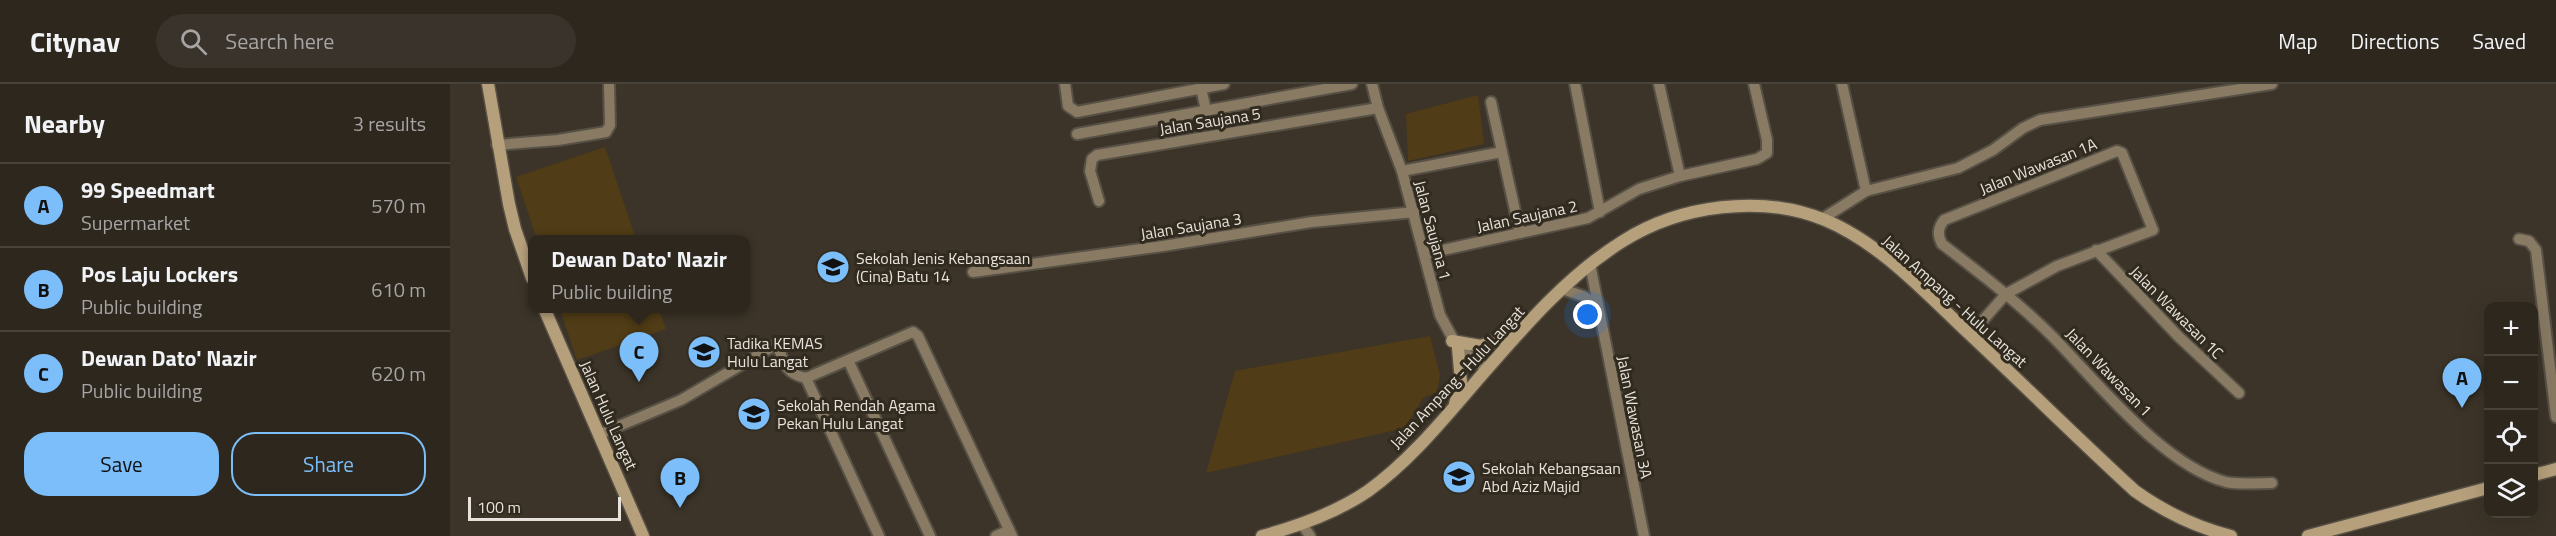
<!DOCTYPE html>
<meta charset="utf-8">
<style>
body{margin:0;font-family:"Titillium Web",sans-serif;background:#39332b;color:#f1f3f6}
.controls{position:absolute;right:18px;bottom:18px;display:grid;overflow:hidden;border-radius:12px;box-shadow:0 6px 24px #0002}
.controls button{width:54px;height:54px;display:grid;place-items:center;padding:0;border:0;border-bottom:2px solid #48443c;background:#2d271e;color:#f1f3f6;font:30px sans-serif}
.scale{position:absolute;left:18px;bottom:15px;width:153px;box-sizing:border-box;padding-left:6px;border:3px solid #e7e2db;border-top:0;font-size:16px;line-height:21px;white-space:nowrap;color:#e7e2db;-webkit-text-stroke:4px #312a1e;paint-order:stroke}
.you{position:absolute;left:1138px;top:231px;width:21px;height:21px;margin:-15px;border:4px solid #fff;border-radius:50%;background:#1a73e8;box-shadow:0 0 0 9px #1a73e833}
.badge{display:grid;place-items:center;width:39px;height:39px;border-radius:50%;background:#7bbef9;color:#111;font-size:20px;font-weight:700}
.pin{position:absolute;translate:-50% -50px;filter:drop-shadow(0 2px 3px #0008)}
.pin::after{content:'';position:absolute;top:32px;width:21px;height:18px;background:inherit;clip-path:polygon(0 0,100% 0,50% 100%)}
.popup{position:absolute;left:78px;top:151px;width:222px;height:78px;box-sizing:border-box;display:grid;place-content:center;border-radius:12px;background:#2d271e;filter:drop-shadow(0 2px 4px #0005);font-size:20px;white-space:nowrap;color:#a7a5a4}
.popup b{font-size:22px;color:#f1f3f6}
.popup::after{content:'';position:absolute;left:50%;top:100%;margin-left:-12px;border:12px solid transparent;border-top-color:#2d271e}
.list{margin:0;padding:0;list-style:none}
h2{display:flex;justify-content:space-between;align-items:center;height:78px;margin:0;padding:0 24px;font-size:26px}
h2 small{font-size:20px;font-weight:400;color:#a7a5a4}
.list li{display:grid;grid-template-columns:39px 1fr auto;gap:18px;align-items:center;box-sizing:border-box;height:84px;padding:0 24px;border-top:2px solid #48443c}
.list b{display:block;font-size:22px;white-space:nowrap}
.list p{margin:0;font-size:20px;white-space:nowrap;color:#a7a5a4}
.list em{font-size:20px;font-style:normal;color:#a7a5a4}
.actions{display:flex;gap:12px;padding:18px 24px}
.actions a{flex:1;padding:14px 0;border:2px solid #7bbef9;border-radius:24px;text-align:center;font-size:21px;color:#7bbef9}
.actions .main{background:#7bbef9;color:#111}
.icon{flex:none;width:33px;height:33px;fill:none;stroke:currentColor;stroke-width:2;stroke-linecap:round;stroke-linejoin:round}
.map{position:relative;flex:none;width:2106px;height:452px;overflow:hidden}
header{display:flex;align-items:center;gap:36px;box-sizing:border-box;height:84px;padding:0 30px;background:#2d271e;border-bottom:2px solid #48443c}
header strong{font-size:28px}
nav{display:flex;gap:33px;margin-inline-start:auto;font-size:21px}
.search{width:420px;height:54px;background:#39332b;display:flex;align-items:center;gap:15px;box-sizing:border-box;padding:0 21px;border-radius:33px;color:#a7a5a4;font-size:22px}
main{display:flex}
aside{flex:1;background:#2d271e}
.map>svg:first-child{display:block}
</style>
<header>
<strong>Citynav</strong>
<div class="search"><svg class="icon" aria-label="search" viewBox="0 0 24 24"><circle cx="10" cy="10" r="6"/><path d="M15 15l6 6"/></svg>Search here</div>
<nav><a>Map</a><a>Directions</a><a>Saved</a></nav>
</header>
<main>
<aside>
<h2>Nearby<small>3 results</small></h2>
<ul class="list">
<li><span class="badge">A</span><div><b>99 Speedmart</b><p>Supermarket</p></div><em>570 m</em></li>
<li><span class="badge">B</span><div><b>Pos Laju Lockers</b><p>Public building</p></div><em>610 m</em></li>
<li><span class="badge">C</span><div><b>Dewan Dato' Nazir</b><p>Public building</p></div><em>620 m</em></li>
</ul>
<div class="actions"><a class="main">Save</a><a>Share</a></div>
</aside>
<div class="map">
<svg width="2106" height="452" viewBox="0 0 2106 452">
<rect width="100%" height="100%" fill="#3c3428"/>
<!-- green -->
<g fill="#503c16">
<path d="M1028,11L1034,60L958,77L956,30Z"/>
<path d="M155,63L186,155H87L66,93Z"/>
<path d="M110,225H209L216,245L127,276Z"/>
<path d="M980,252L990,291L987,308L973,314L955,344L756,389L785,287Z"/>
</g>
<g fill="none" stroke-linecap="round" stroke-linejoin="round">
<defs>
<g id="street">
<path d="M615,0L618,22L627,28L774,0"/>
<path d="M922,0L928,24L952,87L990,231L1008,264L1037,285"/>
<path d="M1125,0L1150,128"/>
<path d="M1209,0L1230,92"/>
<path d="M1392,0L1416,107"/>
<path d="M751,4L756,26"/>
<path d="M1041,18L1070,149"/>
<path d="M627,50L902,0"/>
<path d="M47,61L108,56L156,48L160,41L159,0"/>
<path d="M952,87L1052,68"/>
<path d="M649,117L640,87L642,75L647,71L928,24"/>
<path d="M1372,135L1416,107L1508,84L1543,66L1573,44L1590,36L1822,0"/>
<path d="M2069,155L2079,157L2086,166L2106,333"/>
<path d="M1646,166L1729,253L1789,309"/>
<path d="M975,170L1138,134L1189,105L1230,92L1307,75L1317,69V56L1304,0"/>
<path d="M1140,180L1194,452"/>
<path d="M523,188L713,162L862,138L965,128"/>
<path d="M1112,205L1133,212L1148,221"/>
<path d="M1520,251L1556,210L1607,182L1703,146L1672,69L1667,67L1494,136C1488,144 1487,150 1492,160C1530,189 1569,219 1603,253C1647,298 1714,382 1776,398C1790,401 1808,399 1822,399"/>
<path d="M398,276L480,452"/>
<path d="M356,294L429,452"/>
<path d="M150,350L231,316L327,260C334,278 335,290 356,294L463,248L468,252L562,452"/>
<path d="M852,440L860,452"/>
<path d="M546,452L559,446"/>
</g>
<g id="secondary">
<path d="M38,0L59,120L65,145L82,194"/>
<path d="M94,224L193,452"/>
<path d="M1002,257L1031,262L1064,249"/>
<path d="M1005,320L1011,298L1008,264"/>
<path d="M2084,391L2106,385"/>
<path d="M812,452C849,442 886,429 918,407C964,374 1000,327 1037,285C1078,238 1120,190 1173,157C1230,121 1312,110 1375,136C1428,158 1472,205 1513,244C1571,298 1627,354 1685,407C1716,429 1745,443 1781,452"/>
<path d="M1858,452L2038,404"/>
</g>
</defs>
<!-- street casing -->
<use href="#street" stroke="#575045" stroke-width="14"/>
<!-- secondary casing -->
<use href="#secondary" stroke="#575045" stroke-width="15"/>
<!-- street -->
<use href="#street" stroke="#887a63" stroke-width="10"/>
<!-- secondary -->
<use href="#secondary" stroke="#b6a07c" stroke-width="12"/>
</g>
<!-- icons -->
<defs>
<symbol id="school-disc" viewBox="-11 -11 22 22"><circle r="9.5" fill="#7bbef9" stroke="#312a1e"/><path d="M0-5L7-2L0 1L-7-2ZM-4 1L0 2.5L4 1V4Q0 6-4 4Z" fill="#111"/></symbol>
</defs>
<g fill-rule="evenodd">
<use href="#school-disc" x="364" y="164" width="38" height="38"/>
<use href="#school-disc" x="235" y="249" width="38" height="38"/>
<use href="#school-disc" x="285" y="311" width="38" height="38"/>
<use href="#school-disc" x="990" y="374" width="38" height="38"/>
</g>
<g text-anchor="middle" stroke-width="6" stroke-linejoin="round" paint-order="stroke">
<!-- street labels -->
<g font-size="16" fill="#e7e2db" stroke="#312a1e">
<text transform="translate(760 37) rotate(-9)" y="6">Jalan Saujana 5</text>
<text transform="translate(1588 82) rotate(-22)" y="6">Jalan Wawasan 1A</text>
<text transform="translate(1077 132) rotate(-12)" y="6">Jalan Saujana 2</text>
<text transform="translate(741 142) rotate(-9)" y="6">Jalan Saujana 3</text>
<text transform="translate(983 146) rotate(75)" y="6">Jalan Saujana 1</text>
<text transform="translate(1505 217) rotate(42)" y="6">Jalan Ampang - Hulu Langat</text>
<text transform="translate(1727 228) rotate(45)" y="6">Jalan Wawasan 1C</text>
<text transform="translate(1659 288) rotate(46)" y="6">Jalan Wawasan 1</text>
<text transform="translate(1007 293) rotate(-47)" y="6">Jalan Ampang - Hulu Langat</text>
<text transform="translate(159 331) rotate(66)" y="6">Jalan Hulu Langat</text>
<text transform="translate(1185 333) rotate(79)" y="6">Jalan Wawasan 3A</text>
</g>
<!-- poi labels -->
<g font-size="16" fill="#e7e2db" stroke="#312a1e" text-anchor="start">
<text x="406" y="180">Sekolah Jenis Kebangsaan<tspan x="406" dy="18">(Cina) Batu 14</tspan></text>
<text x="277" y="265">Tadika KEMAS<tspan x="277" dy="18">Hulu Langat</tspan></text>
<text x="327" y="327">Sekolah Rendah Agama<tspan x="327" dy="18">Pekan Hulu Langat</tspan></text>
<text x="1032" y="390">Sekolah Kebangsaan<tspan x="1032" dy="18">Abd Aziz Majid</tspan></text>
</g>
</g>
</svg>
<div class="controls">
<button>+</button>
<button>−</button>
<button><svg class="icon" aria-label="locate" viewBox="0 0 24 24"><circle cx="12" cy="12" r="6"/><path d="M12 2v4M12 18v4M2 12h4M18 12h4"/></svg></button>
<button><svg class="icon" aria-label="layers" viewBox="0 0 24 24"><path d="M12 4l9 5-9 5-9-5zM3 14l9 5 9-5"/></svg></button>
</div>
<div class="scale">100 m</div>
<div class="you"></div>
<div class="pin badge" style="left:2012px;top:324px">A</div>
<div class="pin badge" style="left:230px;top:424px">B</div>
<div class="pin badge" style="left:189px;top:298px">C</div>
<div class="popup"><b>Dewan Dato' Nazir</b>Public building</div>
</div>
</main>
